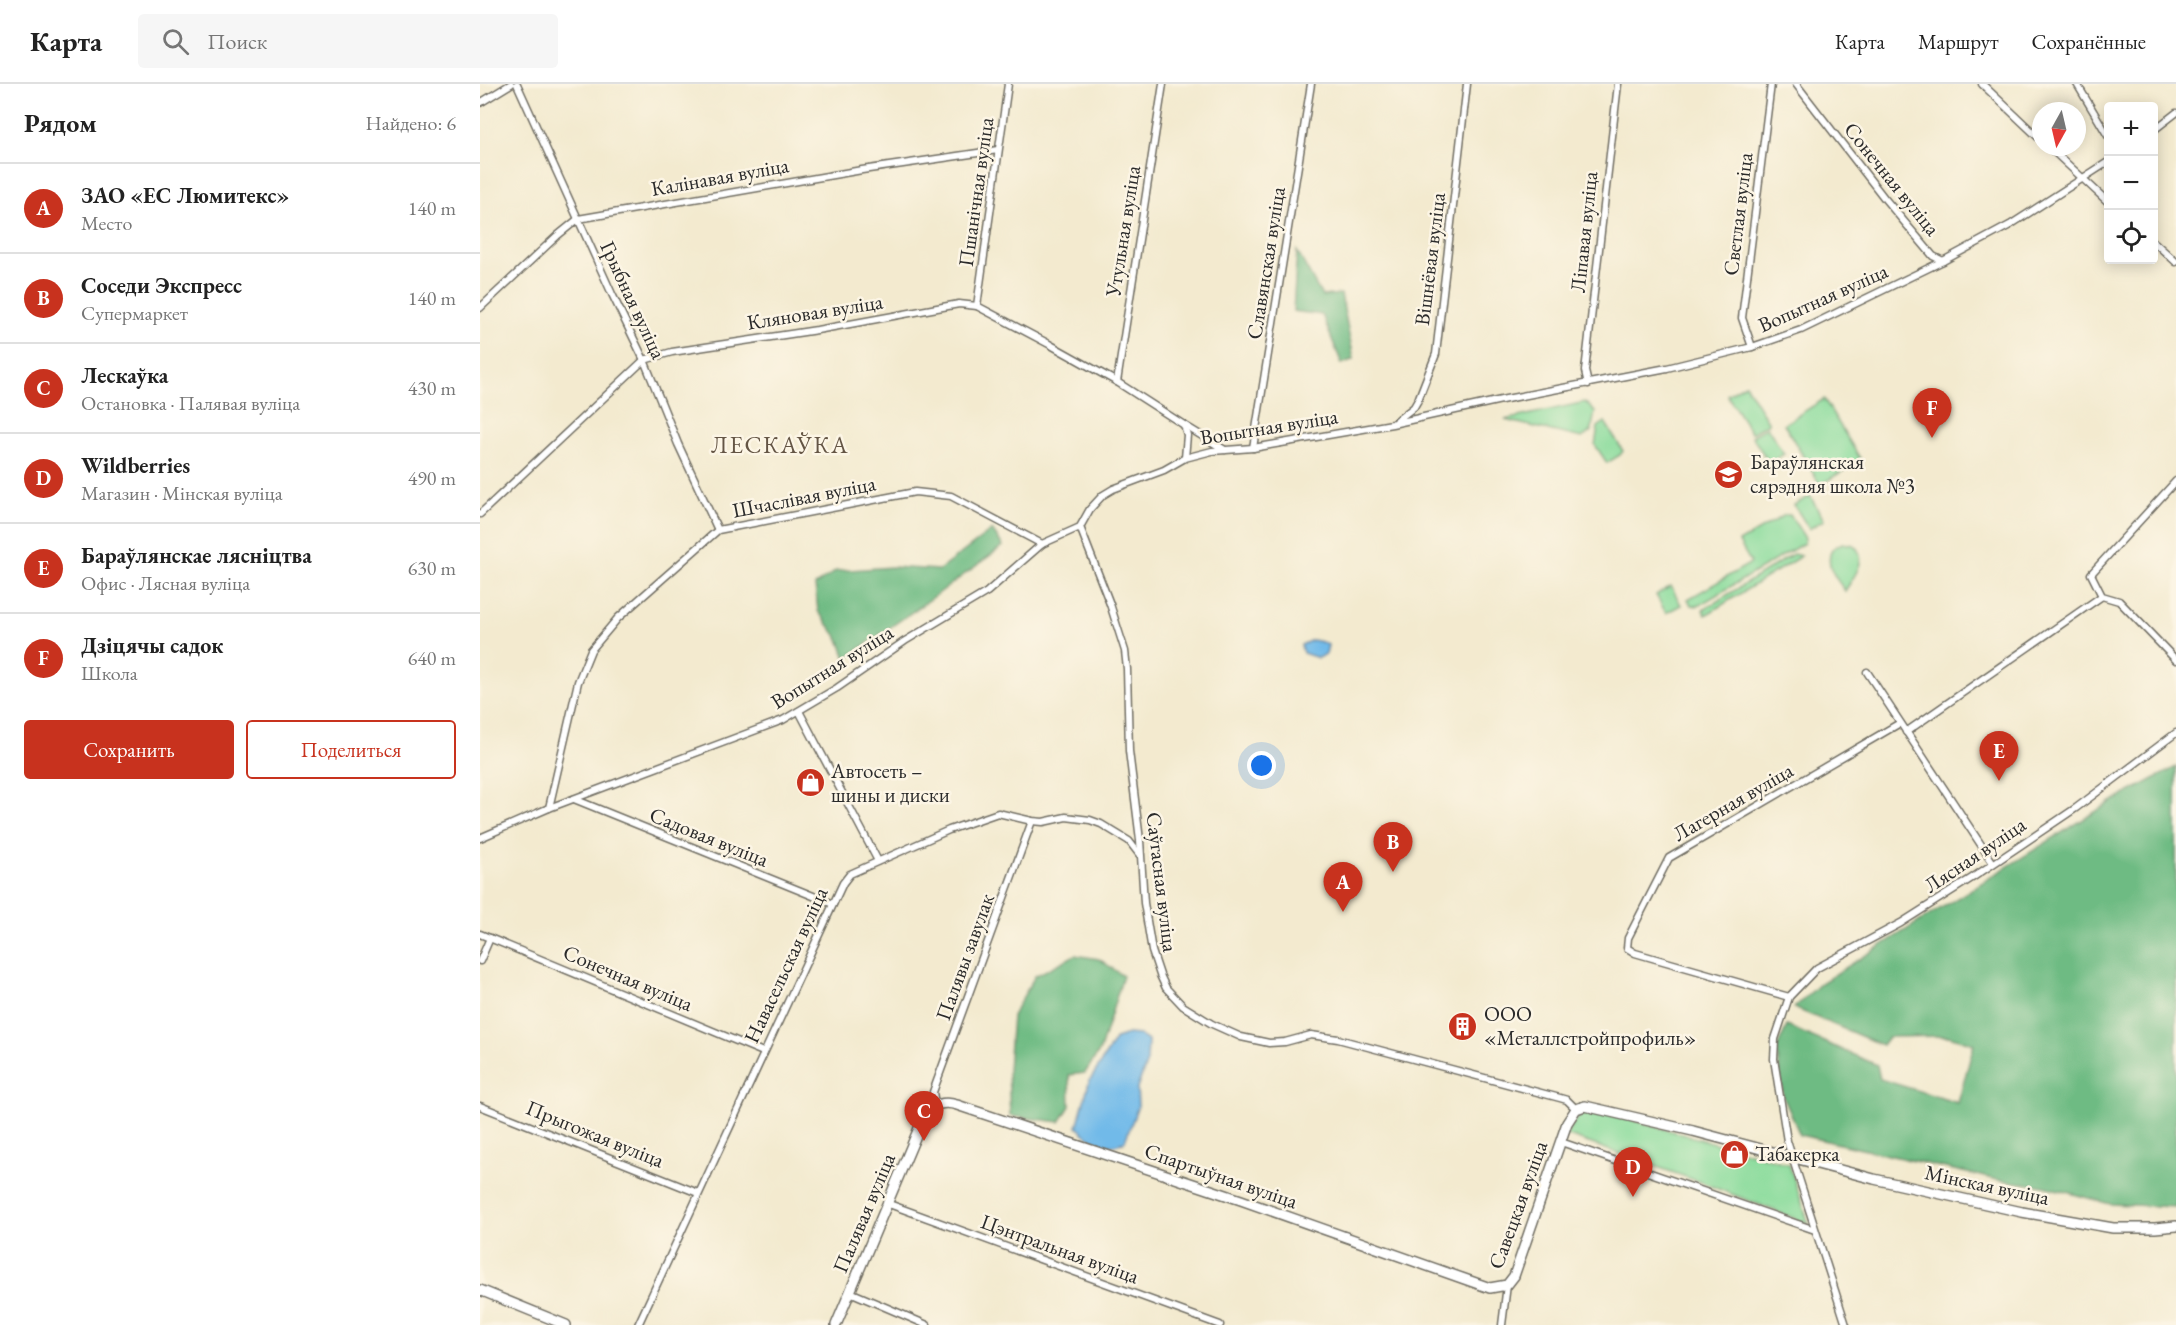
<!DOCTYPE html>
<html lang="ru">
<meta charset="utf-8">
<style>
body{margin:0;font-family:"EB Garamond",serif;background:#f6f6f6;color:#222}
.controls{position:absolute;right:18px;top:18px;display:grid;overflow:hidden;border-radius:6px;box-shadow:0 3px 15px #0003}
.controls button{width:54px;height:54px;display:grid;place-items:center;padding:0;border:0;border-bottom:2px solid #e0e0e0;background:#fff;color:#222;font:30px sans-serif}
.compass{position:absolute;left:1552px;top:18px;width:54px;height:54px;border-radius:50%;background:#fff;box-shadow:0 3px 15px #0003;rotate:188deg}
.you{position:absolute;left:782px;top:682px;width:21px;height:21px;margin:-15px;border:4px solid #fff;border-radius:50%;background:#1a73e8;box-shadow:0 0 0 9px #1a73e833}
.badge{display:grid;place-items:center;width:39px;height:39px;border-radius:50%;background:#c8321e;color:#fff;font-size:20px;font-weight:700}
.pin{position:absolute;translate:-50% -50px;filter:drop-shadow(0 2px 3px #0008)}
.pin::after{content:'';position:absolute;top:32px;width:21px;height:18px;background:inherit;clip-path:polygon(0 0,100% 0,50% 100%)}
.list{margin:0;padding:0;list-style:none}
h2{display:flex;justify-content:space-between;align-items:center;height:78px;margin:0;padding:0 24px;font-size:26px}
h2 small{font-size:20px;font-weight:400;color:#767676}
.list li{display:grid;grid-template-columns:39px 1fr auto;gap:18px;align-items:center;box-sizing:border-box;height:90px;padding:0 24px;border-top:2px solid #e0e0e0}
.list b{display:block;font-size:22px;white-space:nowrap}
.list p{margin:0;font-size:20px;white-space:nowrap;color:#767676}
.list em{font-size:20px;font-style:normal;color:#767676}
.actions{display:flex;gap:12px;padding:18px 24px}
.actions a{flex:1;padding:14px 0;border:2px solid #c8321e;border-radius:6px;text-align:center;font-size:21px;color:#c8321e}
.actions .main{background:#c8321e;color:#fff}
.icon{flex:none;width:33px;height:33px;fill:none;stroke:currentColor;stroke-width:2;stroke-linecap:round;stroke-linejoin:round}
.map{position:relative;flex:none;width:1696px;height:1241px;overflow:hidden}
header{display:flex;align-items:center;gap:36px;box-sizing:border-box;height:84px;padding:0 30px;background:#fff;border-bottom:2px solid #e0e0e0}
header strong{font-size:28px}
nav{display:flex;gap:33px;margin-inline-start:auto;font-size:21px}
.search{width:420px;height:54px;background:#f6f6f6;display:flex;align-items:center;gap:15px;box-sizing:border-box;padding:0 21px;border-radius:6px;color:#767676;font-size:22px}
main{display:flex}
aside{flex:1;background:#fff}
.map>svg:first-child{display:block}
</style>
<header>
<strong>Карта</strong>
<div class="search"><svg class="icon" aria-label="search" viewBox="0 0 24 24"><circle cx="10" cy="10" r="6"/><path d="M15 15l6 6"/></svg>Поиск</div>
<nav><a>Карта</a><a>Маршрут</a><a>Сохранённые</a></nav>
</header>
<main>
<aside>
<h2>Рядом<small>Найдено: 6</small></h2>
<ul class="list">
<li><span class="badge">A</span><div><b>ЗАО «ЕС Люмитекс»</b><p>Место</p></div><em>140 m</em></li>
<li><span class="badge">B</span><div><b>Соседи Экспресс</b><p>Супермаркет</p></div><em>140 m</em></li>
<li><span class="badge">C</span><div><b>Лескаўка</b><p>Остановка · Палявая вуліца</p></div><em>430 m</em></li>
<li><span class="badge">D</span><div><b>Wildberries</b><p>Магазин · Мінская вуліца</p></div><em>490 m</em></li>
<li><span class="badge">E</span><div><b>Бараўлянскае лясніцтва</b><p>Офис · Лясная вуліца</p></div><em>630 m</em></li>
<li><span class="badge">F</span><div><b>Дзіцячы садок</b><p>Школа</p></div><em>640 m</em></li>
</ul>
<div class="actions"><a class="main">Сохранить</a><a>Поделиться</a></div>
</aside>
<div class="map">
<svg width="1696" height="1241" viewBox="0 0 1696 1241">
<rect width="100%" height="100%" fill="#fcf5e5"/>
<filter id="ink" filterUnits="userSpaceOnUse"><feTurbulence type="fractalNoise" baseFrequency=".0167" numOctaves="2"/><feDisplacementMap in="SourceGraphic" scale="12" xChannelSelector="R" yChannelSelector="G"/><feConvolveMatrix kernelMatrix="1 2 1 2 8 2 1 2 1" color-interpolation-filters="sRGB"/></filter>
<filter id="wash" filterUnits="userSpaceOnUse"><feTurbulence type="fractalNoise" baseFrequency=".008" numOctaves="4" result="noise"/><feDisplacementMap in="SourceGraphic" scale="24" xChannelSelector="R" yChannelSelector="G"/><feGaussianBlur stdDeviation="1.35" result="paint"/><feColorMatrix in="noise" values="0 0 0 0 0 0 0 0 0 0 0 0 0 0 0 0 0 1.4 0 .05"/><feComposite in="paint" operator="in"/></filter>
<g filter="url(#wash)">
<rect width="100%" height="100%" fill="#f3eacf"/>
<!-- green -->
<g fill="#89db9b" stroke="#5a8363" stroke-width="1.5">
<path d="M1265,300L1289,339L1271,349L1247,311Z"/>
<path d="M1344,315L1381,376L1340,401L1304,340Z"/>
<path d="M1105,318L1115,328L1111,347L1102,354L1025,336Z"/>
<path d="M1125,338L1143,367L1140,371L1127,379L1115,361L1118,343Z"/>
<path d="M1287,343L1304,370L1289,379L1272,352Z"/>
<path d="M1330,412L1344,436L1329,445L1314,421Z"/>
<path d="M1305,431H1310L1325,454L1324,459L1218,522L1211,521L1208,515L1271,479L1259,458Z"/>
<path d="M1362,459L1374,461C1389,476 1374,492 1365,507C1356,494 1344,481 1352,465Z"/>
<path d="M1313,470L1321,472L1226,531L1223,526Z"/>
<path d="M1191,502L1201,521L1186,529L1176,511Z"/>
<path d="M1117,1026L1309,1080L1329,1140L1223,1099L1086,1051C1095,1037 1099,1027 1117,1026Z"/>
</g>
<!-- forest -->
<g fill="#6ebb83" stroke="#4c7357" stroke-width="1.5">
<path d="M817,167L842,212L861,210L874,275L862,280L842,231L813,227Z"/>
<path d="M512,446L523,462L455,512L366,574L359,555L338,527L335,501L356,487L412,483L459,486Z"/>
<path d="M1696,683V1123L1630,1120L1564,1102L1518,1096L1320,1051L1303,1012L1297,964L1307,942L1397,981L1400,995L1478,1019L1494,960L1469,952L1408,953L1402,961L1314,924L1341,899L1631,718Z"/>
<path d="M595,871L619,875L643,892L620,966L605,989L589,991L590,1022L580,1038L530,1032L528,986L532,932L555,892Z"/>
</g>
<!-- water -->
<g fill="#71bae9" stroke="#4e728a" stroke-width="1.5">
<path d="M832,556L842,558L848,561L846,570L838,574L823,569L821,561Z"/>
<path d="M648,950L659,951L668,957L667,978L657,1004L658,1022L645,1057C628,1067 610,1056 597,1043L609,998L636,954Z"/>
</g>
</g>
<g filter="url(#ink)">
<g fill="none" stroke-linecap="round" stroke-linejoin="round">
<defs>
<g id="street">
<path d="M37,0L132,210L164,276L198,360L238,446"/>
<path d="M1316,0L1405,115L1453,172L1463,177"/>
<path d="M1502,0L1561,56"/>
<path d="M1597,0L1628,52"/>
<path d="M0,19L31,0"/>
<path d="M1674,46L1696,29"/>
<path d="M1569,63L1628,118"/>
<path d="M1674,158L1696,178"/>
<path d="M497,222L528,0"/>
<path d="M0,224L77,152L98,135L382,86L518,66"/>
<path d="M1272,263L1262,234L1291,0"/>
<path d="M637,298L683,0"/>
<path d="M1108,300L1105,287L1138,0"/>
<path d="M915,338L934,323L938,316L956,270L987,0"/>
<path d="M704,341L745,366"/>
<path d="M773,364L831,0"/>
<path d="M1696,397L1611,490L1622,512L1639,517L1696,576"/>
<path d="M0,430L164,276L192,268L337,246L479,220L497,222L569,260L637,298L704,341L707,351L705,374"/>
<path d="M600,443L630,520L645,567L647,585L649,667L660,756L664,819L672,867L680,891L686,904L703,922L732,940L761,953L789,959L805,958L831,951L858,955L1080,1014L1087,1016L1096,1025"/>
<path d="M1387,588L1513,779"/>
<path d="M319,627L398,777"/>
<path d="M1426,648L1622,512"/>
<path d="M94,715L353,820"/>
<path d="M69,724L98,598L111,566L138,534L238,446L435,408L471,412L562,460"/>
<path d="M0,754L69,724L303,636L357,604L425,557L507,508L562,460L600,443L610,425L623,411L633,405L684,386L705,374L732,367L773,364L912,340L1026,315L1187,284L1272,263L1321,246L1463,177L1530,141L1628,78"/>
<path d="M0,850L283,968"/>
<path d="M0,877L10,854"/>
<path d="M1309,913L1155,869L1147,864L1148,854L1189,774L1420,639"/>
<path d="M455,1021L453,1008L552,737"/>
<path d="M0,1022L218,1109"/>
<path d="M1081,1058L1335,1146"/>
<path d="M409,1120L740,1241"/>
<path d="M370,1208L447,1241"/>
<path d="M158,1241L363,799L370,790L469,746L518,729L552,737L563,738L586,733L610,736L621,740L649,757L659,770"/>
<path d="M1022,1241L1027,1201"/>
<path d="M1366,1241L1307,1057L1294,975L1295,955L1309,913L1337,884L1421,839L1492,794L1596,724L1696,649"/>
</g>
<g id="secondary">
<path d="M0,1206L86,1241"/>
<path d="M356,1241L445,1030C455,1020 463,1017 477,1021L761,1116L1010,1204L1027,1201L1034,1192L1087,1039L1096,1025L1105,1022L1213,1047L1394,1095L1542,1128L1633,1144H1675L1696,1142"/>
</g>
</defs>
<!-- street casing -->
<use href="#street" stroke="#716e64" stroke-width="9"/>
<!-- secondary casing -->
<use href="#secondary" stroke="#716e64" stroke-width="12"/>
<!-- street -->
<use href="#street" stroke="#fff" stroke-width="6"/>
<!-- secondary -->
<use href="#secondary" stroke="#fff" stroke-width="9"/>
</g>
</g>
<!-- icons -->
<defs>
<symbol id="school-disc" viewBox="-11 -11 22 22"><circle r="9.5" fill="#c8321e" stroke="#fcf5e5"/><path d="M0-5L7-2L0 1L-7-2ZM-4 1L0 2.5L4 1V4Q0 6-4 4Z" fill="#fff"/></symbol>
<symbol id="shop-disc" viewBox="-11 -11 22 22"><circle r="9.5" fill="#c8321e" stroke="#fcf5e5"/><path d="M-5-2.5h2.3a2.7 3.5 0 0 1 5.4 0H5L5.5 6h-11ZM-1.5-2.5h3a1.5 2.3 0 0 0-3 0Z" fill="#fff"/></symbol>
<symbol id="building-disc" viewBox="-11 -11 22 22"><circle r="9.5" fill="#c8321e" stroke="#fcf5e5"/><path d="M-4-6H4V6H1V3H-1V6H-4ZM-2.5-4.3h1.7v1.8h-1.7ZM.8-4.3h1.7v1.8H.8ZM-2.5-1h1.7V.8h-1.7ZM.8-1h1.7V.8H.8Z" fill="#fff"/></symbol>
</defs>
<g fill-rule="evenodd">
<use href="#school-disc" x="1232" y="374" width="33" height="33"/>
<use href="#shop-disc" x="314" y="682" width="33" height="33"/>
<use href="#building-disc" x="966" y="926" width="33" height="33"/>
<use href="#shop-disc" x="1238" y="1054" width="33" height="33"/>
</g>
<g text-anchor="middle" stroke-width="5" stroke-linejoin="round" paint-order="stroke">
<!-- street labels -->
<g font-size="21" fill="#2b2b2b" stroke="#fcf5e5">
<text transform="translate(240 93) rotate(-10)" y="7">Калінавая вуліца</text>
<text transform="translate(1412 95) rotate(51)" y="7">Сонечная вуліца</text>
<text transform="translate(496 108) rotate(-82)" y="7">Пшанічная вуліца</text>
<text transform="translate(1258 130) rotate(-83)" y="7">Светлая вуліца</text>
<text transform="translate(643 147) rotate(-81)" y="7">Утульная вуліца</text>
<text transform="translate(1104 148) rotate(-84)" y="7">Ліпавая вуліца</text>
<text transform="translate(950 175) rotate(-83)" y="7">Вішнёвая вуліца</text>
<text transform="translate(786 179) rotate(-81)" y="7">Славянская вуліца</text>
<text transform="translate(1343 214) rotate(-24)" y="7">Вопытная вуліца</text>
<text transform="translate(153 216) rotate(65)" y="7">Грыбная вуліца</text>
<text transform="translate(335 228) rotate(-9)" y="7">Кляновая вуліца</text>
<text transform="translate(789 343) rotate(-9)" y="7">Вопытная вуліца</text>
<text transform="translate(324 413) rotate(-11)" y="7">Шчаслівая вуліца</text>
<text transform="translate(352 583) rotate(-32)" y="7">Вопытная вуліца</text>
<text transform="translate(1253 718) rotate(-30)" y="7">Лагерная вуліца</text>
<text transform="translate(229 753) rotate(22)" y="7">Садовая вуліца</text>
<text transform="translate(1495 771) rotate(-34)" y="7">Лясная вуліца</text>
<text transform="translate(682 798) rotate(83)" y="7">Саўгасная вуліца</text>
<text transform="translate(485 873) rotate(-70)" y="7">Палявы завулак</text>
<text transform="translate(306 881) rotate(-65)" y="7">Навасельская вуліца</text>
<text transform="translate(148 894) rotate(23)" y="7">Сонечная вуліца</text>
<text transform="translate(115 1050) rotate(22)" y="7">Прыгожая вуліца</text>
<text transform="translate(741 1092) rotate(19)" y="7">Спартыўная вуліца</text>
<text transform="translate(1507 1101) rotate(12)" y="7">Мінская вуліца</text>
<text transform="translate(1038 1121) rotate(-70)" y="7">Савецкая вуліца</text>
<text transform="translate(384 1129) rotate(-67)" y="7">Палявая вуліца</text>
<text transform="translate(580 1165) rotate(20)" y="7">Цэнтральная вуліца</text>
</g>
<!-- poi labels -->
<g font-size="21" fill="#2b2b2b" stroke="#fcf5e5" text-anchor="start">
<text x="1270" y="385">Бараўлянская<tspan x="1270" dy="24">сярэдняя школа №3</tspan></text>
<text x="351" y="694">Автосеть –<tspan x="351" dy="24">шины и диски</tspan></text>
<text x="1004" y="937">ООО<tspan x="1004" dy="24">«Металлстройпрофиль»</tspan></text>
<text x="1275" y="1077">Табакерка</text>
</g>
<!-- quarter labels -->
<g font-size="24" letter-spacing="1.5" fill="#645545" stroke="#fcf5e5">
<text x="300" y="369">ЛЕСКАЎКА</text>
</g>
</g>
</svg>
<div class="controls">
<button>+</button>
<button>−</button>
<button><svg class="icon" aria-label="locate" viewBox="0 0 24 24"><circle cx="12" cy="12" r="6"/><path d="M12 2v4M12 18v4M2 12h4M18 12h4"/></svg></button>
</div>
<svg class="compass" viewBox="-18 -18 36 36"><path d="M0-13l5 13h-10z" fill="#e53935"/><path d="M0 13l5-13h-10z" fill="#767676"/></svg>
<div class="you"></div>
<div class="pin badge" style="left:863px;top:828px">A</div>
<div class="pin badge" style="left:913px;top:788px">B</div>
<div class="pin badge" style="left:444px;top:1057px">C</div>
<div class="pin badge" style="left:1153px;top:1113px">D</div>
<div class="pin badge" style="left:1519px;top:697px">E</div>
<div class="pin badge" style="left:1452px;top:354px">F</div>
</div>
</main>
